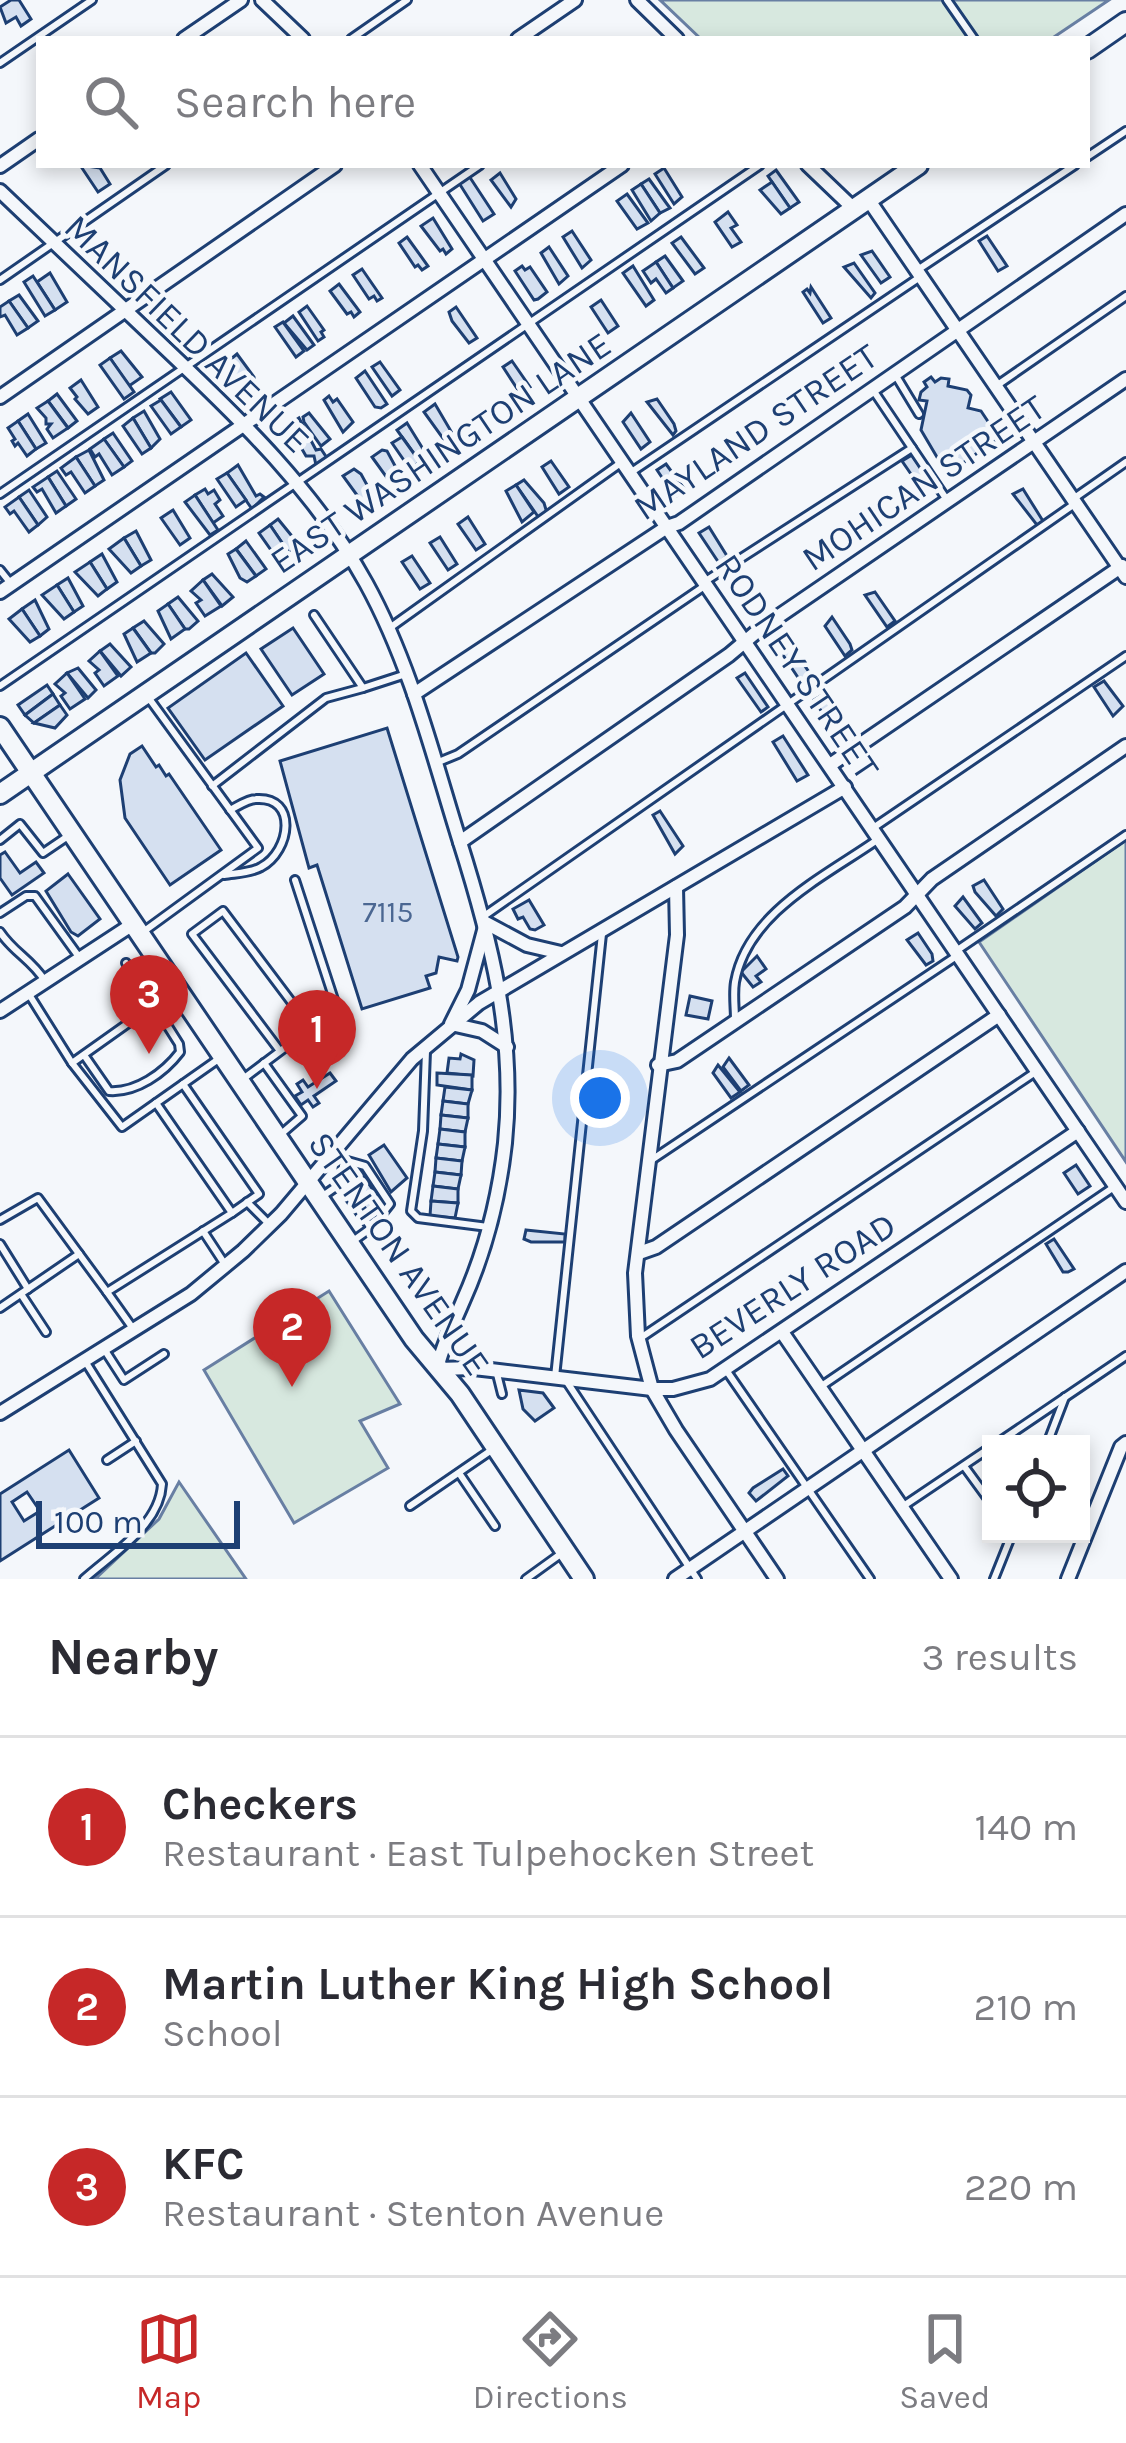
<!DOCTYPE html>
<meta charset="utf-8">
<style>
body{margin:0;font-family:Karla,sans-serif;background:#f7f7f7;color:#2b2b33}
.controls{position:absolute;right:36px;bottom:36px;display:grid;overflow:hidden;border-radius:0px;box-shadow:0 6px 18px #0003}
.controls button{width:108px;height:108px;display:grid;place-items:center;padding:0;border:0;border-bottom:3px solid #e1e1e2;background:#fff;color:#2b2b33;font:60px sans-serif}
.scale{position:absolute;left:36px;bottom:30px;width:204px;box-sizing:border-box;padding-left:12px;border:6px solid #1d3f73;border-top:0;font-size:33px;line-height:42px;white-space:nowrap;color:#1d3f73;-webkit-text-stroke:9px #f4f7fb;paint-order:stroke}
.you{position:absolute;left:600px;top:1098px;width:42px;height:42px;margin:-30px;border:9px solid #fff;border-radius:50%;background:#1a73e8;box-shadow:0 0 0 18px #1a73e833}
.badge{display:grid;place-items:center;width:78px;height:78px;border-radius:50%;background:#c62828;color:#fff;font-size:39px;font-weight:700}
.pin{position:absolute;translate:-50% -99px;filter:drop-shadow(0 3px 6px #0008)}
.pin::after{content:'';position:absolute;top:63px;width:42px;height:36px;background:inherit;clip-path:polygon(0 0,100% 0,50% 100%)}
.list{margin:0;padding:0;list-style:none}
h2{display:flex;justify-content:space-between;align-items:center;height:156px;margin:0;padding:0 48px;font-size:51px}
h2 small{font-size:39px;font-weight:400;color:#7c7c81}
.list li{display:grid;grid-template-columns:78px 1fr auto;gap:36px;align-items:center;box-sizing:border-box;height:180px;padding:0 48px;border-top:3px solid #e1e1e2}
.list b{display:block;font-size:45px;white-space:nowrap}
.list p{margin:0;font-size:39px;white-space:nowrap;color:#7c7c81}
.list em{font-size:39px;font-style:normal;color:#7c7c81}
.icon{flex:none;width:66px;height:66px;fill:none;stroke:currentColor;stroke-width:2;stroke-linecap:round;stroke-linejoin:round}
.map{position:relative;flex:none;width:1126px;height:1579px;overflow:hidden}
.search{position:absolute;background:#fff;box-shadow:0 6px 18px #0003;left:36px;right:36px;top:36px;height:132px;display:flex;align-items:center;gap:30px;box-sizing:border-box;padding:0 42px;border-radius:0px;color:#7c7c81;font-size:45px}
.sheet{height:696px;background:#fff}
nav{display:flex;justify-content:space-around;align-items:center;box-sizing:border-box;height:168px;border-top:3px solid #e1e1e2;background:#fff;font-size:33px;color:#7c7c81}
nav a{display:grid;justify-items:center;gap:6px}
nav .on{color:#c62828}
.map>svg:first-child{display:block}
</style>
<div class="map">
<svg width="1126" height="1579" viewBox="0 0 1126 1579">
<rect width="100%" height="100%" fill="#f4f7fb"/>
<!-- green -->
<g fill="#d7e8df" stroke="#687fa3" stroke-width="3">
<path d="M660,0H1109L1051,39H701Z"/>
<path d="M1126,840V1162L979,942Z"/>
<path d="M329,1291L400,1404L360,1421L388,1468L294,1523L204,1370Z"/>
<path d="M179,1482L246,1579H95L159,1519Z"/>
</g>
<!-- building -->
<g fill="#d5e0f0" stroke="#1d3f73" stroke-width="3" fill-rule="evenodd">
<path d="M11,0H19L31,19L21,26L16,17L6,23L0,7Z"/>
<path d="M80,165L100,168L110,184L98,192Z"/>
<path d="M664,168L682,197L674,204L655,174Z"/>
<path d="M776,170L799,202L790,208L768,176Z"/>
<path d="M500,173L516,199L511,207L491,180Z"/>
<path d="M469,176L494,214L483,221L459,183Z"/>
<path d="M649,179L667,204L670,208L660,213L641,184Z"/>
<path d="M772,182L790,208L781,214L760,190Z"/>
<path d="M641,184L660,213L651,221L632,190Z"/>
<path d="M627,194L648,223L637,229L617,201Z"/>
<path d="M728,212L737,225L731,228L741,242L732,247L715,222Z"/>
<path d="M433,218L452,249L446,254L443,249L440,251L421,226Z"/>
<path d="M572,231L591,260L582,268L563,237Z"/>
<path d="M987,236L1007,266L998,271L979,241Z"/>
<path d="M407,237L428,266L422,270L418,265L415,267L399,243Z"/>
<path d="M681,237L704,268L695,274L672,243Z"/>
<path d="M549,247L568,276L559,284L541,253Z"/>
<path d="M872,251L890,277L881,283L861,255Z"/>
<path d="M665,256L683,281L673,288L656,262Z"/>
<path d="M656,262L673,288L666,293L656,279L651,283L643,271Z"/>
<path d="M854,263L875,293L871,298L844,267Z"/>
<path d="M522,266L525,270L530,267L547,292L538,299L534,300L515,271Z"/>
<path d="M633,266L654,300L646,306L623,273Z"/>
<path d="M362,269L382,298L377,301L374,296L369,299L353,275Z"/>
<path d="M50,273L67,302L55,310L37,282Z"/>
<path d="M33,276L55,310L45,316L24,282Z"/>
<path d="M339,284L360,312L354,317L351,312L347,314L330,291Z"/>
<path d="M811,287L831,318L823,323L803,292L807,289L810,293Z"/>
<path d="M19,295L38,321L28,328L9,301Z"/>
<path d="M601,300L618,326L608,333L591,307Z"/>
<path d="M9,301L28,328L17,335L5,315L0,317V307Z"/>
<path d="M307,306L324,330L321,332L324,337L318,341L299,312Z"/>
<path d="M456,307L477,338L469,343L452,321L449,312Z"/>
<path d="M293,316L314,345L307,350L284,323Z"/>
<path d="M283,322L304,351L296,357L275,327Z"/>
<path d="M121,351L142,377L129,386L110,358Z"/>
<path d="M237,354L254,377L255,385L248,390L226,363Z"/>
<path d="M110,358L134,392L124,399L100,365Z"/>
<path d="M512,361L530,387L520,393L503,367Z"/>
<path d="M380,362L400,390L392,396L372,367Z"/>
<path d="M365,371L387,404L381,408L375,407L356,378Z"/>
<path d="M931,377L935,382L941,378L949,379L948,386L967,390L971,395L968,408L981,411L999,438L947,474L921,430L927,401L919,400L921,392L927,387L924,382Z"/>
<path d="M81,380L98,407L88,414L75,399L77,397L70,388Z"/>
<path d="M171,392L191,420L181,427L160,399Z"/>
<path d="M57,394L77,421L68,428L48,401Z"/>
<path d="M329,396L333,402L337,399L353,422L343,432L324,400Z"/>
<path d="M657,399L674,424L676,431L673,435L647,402Z"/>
<path d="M161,400L181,427L171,434L151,406Z"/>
<path d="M48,401L68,428L53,438L47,429L51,424H46V418L37,408Z"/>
<path d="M435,404L455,438L447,444L424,412Z"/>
<path d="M144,411L160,439L151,448L133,418Z"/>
<path d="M309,413L330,439L321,446L304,422L303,417Z"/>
<path d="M631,413L650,442L641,449L623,422Z"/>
<path d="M28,414L46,443L36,449L18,421Z"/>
<path d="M133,418L151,448L142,454L123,426Z"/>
<path d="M299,418L316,450L321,449L327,458L316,465L314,456H306L288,425Z"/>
<path d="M18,421L36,449L27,456L18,443L15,446L12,441L15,439L8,428Z"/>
<path d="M407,423L428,457L420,462L397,430Z"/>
<path d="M113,433L132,461L124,467L104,439Z"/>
<path d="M402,437L420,462L410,469L392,443Z"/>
<path d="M104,439L124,467L112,475L99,454L95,457L90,449Z"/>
<path d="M89,450L104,480L95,486L76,457Z"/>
<path d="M382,450L387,451L400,475L390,482L372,457Z"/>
<path d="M912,455L930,482L922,490L902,461Z"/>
<path d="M76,457L95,486L85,493L71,472L66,475L61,468Z"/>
<path d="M551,461L569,487L559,494L542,467Z"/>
<path d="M666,464L685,490L675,497L657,470Z"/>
<path d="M238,465L256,496L260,494L264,497L252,509L227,473Z"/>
<path d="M354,469L361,474L372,494L362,502L343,476Z"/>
<path d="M57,471L76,499L66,506L48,477Z"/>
<path d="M227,473L246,500L236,507L217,479Z"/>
<path d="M48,477L66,506L56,513L42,489L37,492L33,487Z"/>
<path d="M524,480L544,503L547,513L539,518L516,485Z"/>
<path d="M516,485L534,512L522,522L506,491Z"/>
<path d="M205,489L208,494L214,490L220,500L215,504L223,516L213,523L195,495Z"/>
<path d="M1023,489L1043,521L1037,525L1013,494Z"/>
<path d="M29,490L47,517L38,525L19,497Z"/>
<path d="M195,495L218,530L210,535L185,502Z"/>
<path d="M19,497L38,525L29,532L14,511L10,514L5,507Z"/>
<path d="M173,510L190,538L180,545L161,518Z"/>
<path d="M468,517L485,544L476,550L458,524Z"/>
<path d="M278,519L300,546L289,553L270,525Z"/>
<path d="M270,525L289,553L278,560L259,533Z"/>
<path d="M709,527L727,556L719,563L699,533Z"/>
<path d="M136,531L151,560L141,566L124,538Z"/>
<path d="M440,537L457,564L448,570L430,543Z"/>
<path d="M124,538L141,566L131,573L109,549Z"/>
<path d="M246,541L266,569L256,576L236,549Z"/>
<path d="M236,549L256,576L247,582L240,578L228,554Z"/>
<path d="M102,554L117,582L107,589L90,562Z"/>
<path d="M412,556L430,583L420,589L402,562Z"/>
<path d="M90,562L107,589L98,596L75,572Z"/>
<path d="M212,574L233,597L222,606L203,580Z"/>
<path d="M68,578L83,606L74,612L57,585Z"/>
<path d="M203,580L221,606L205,616L196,603L201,600L191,591Z"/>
<path d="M57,585L74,612L64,619L42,595Z"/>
<path d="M875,592L895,621L887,627L865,595Z"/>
<path d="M178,597L198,621L189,629H185L168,604Z"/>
<path d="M35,600L49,629L40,636L22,609Z"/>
<path d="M168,604L185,629L171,639L158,611Z"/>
<path d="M22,609L40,636L30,642L9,619Z"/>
<path d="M832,617L850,644L852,650L845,656L825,626Z"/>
<path d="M144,621L164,644L155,653H151L133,628Z"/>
<path d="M133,628L151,653L137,662L124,634Z"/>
<path d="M293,628L324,674L292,695L261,649Z"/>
<path d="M110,644L131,667L121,676L100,651Z"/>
<path d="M791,646L811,675L801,682L781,652Z"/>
<path d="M100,651L118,676L104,686L95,673L99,670L89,661Z"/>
<path d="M246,653L283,706L205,760L168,708Z"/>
<path d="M78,668L96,690L88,698L67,673Z"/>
<path d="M67,673L85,699L70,709L61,696L65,693L55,684Z"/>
<path d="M745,673L768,707L761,712L737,678Z"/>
<path d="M1104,681L1123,706L1113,716L1094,687Z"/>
<path d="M47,685L53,694L25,715L18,705Z"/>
<path d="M53,694L60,705L34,723L25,715Z"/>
<path d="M824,694L841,719L831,726L814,700Z"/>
<path d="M60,705L67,715L55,728L34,723Z"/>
<path d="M387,728L458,957L457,961L439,957L436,973L426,976L430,988L362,1009L317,865L309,868L280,761Z"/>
<path d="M783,736L808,775L797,781L773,742Z"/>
<path d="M142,746L156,767L159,765L166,776L169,774L221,850L170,885L125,818L120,780L130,754Z"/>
<path d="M660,811L683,846L675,854L653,815Z"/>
<path d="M5,852L20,873L36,862L44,873L12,895L0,878V855Z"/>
<path d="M68,874L100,919L78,936L71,932L46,891Z"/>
<path d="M984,880L1003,909L996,916L975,892L973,886Z"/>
<path d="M963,897L982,923L975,929L955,906Z"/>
<path d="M529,900L544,925L535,930L530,929L523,917L518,919L513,909Z"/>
<path d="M918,933L932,954L933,961L926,965L907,940Z"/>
<path d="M757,956L766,969L756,976L761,982L753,987L741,972Z"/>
<path d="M690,996L712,1001L708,1019L686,1015Z"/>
<path d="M461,1054L474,1060L473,1076L447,1073L449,1058L460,1059Z"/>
<path d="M729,1058L749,1085L741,1091L723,1067Z"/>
<path d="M718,1065L740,1092L731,1098L713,1073Z"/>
<path d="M330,1073L336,1081L314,1096L319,1103L313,1107L308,1100L301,1105L295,1096L302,1092L297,1084L303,1080L308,1087Z"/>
<path d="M437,1073L472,1075V1090L437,1085Z"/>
<path d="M445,1087L472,1090L468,1104L443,1101Z"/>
<path d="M443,1101L468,1104V1118L441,1115Z"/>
<path d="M441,1115L468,1118L465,1132L440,1129Z"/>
<path d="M440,1129L465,1132V1147L438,1144Z"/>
<path d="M438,1144L465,1147L462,1161L436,1158Z"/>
<path d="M384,1145L407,1178L391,1192L369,1155Z"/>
<path d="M436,1158L462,1161L461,1175L435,1172Z"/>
<path d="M1076,1165L1090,1186L1078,1194L1064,1173Z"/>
<path d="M358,1168L384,1206L370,1215L344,1177Z"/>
<path d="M435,1172L461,1175L458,1189L433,1186Z"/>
<path d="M433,1186L458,1189V1203L431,1201Z"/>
<path d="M431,1201L458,1203L455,1218L430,1216Z"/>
<path d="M526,1230L565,1234V1242H531L524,1239Z"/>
<path d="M1054,1239L1074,1269L1068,1272H1063L1046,1244Z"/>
<path d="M519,1390L543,1393L554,1408L535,1421L523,1409Z"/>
<path d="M69,1450L99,1498L0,1561V1494ZM27,1492L40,1511L24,1521L12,1502Z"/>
<path d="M783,1469L788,1476L756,1501L749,1493L753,1488Z"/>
</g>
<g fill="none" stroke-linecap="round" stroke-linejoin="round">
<defs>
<g id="lane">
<path d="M947,0L974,39"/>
<path d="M351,39L407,0"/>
<path d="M0,63L92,0"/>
<path d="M1087,157L1126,131"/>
<path d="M919,269L1075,165"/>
<path d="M0,280L166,165"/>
<path d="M896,376L919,414"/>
<path d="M999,384L1126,296"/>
<path d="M912,448L947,500"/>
<path d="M633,471L920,277"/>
<path d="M0,494L480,165"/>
<path d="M1073,499L1126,462"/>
<path d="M0,570L12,585"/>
<path d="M704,582L912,448L873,390"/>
<path d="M314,615L363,688L403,675"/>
<path d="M391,627L622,462"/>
<path d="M0,686L760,165"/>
<path d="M436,763L458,754L703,587"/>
<path d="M212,786L326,698L363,688"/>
<path d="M873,828L1126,656"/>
<path d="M0,840L20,824L43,853L68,836"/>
<path d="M224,875C236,873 251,873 261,867C291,851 298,796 256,799C248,799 238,806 230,810"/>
<path d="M295,880L339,1015L311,1028"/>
<path d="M0,913L26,896H35L79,957"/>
<path d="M484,916L1076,503"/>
<path d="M0,932C14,953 31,959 45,981"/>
<path d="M143,932L258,848L148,697"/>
<path d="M956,951L1126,835"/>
<path d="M126,963L155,1004"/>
<path d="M30,996L72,1063L172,992"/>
<path d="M735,1020C735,1008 733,994 735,982C747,913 824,877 877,840"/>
<path d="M426,1051L423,1131L411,1211L418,1218L488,1227"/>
<path d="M84,1055L109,1091C136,1093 164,1073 180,1052L179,1044L155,1006"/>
<path d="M72,1063L122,1127L220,1058"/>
<path d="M264,1063L302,1116L280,1135"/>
<path d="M243,1079L311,1028L223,911L192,934L280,1051"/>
<path d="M156,1103L232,1213L259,1194L183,1084"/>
<path d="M650,1161L958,955"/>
<path d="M340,1184L344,1160L365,1166L390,1204L371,1228"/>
<path d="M320,1198L340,1184L371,1228L353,1241"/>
<path d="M247,1202L270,1225"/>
<path d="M0,1220L38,1198L107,1292"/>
<path d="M203,1231L224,1263"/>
<path d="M0,1244L28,1289"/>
<path d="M21,1294L46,1332"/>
<path d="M0,1308L79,1254"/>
<path d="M134,1330L107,1292L232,1213"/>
<path d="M642,1337L1034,1073"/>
<path d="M104,1349L124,1380L164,1354"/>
<path d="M726,1370L870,1579"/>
<path d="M497,1374L502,1394"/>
<path d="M555,1377L602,934"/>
<path d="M567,1382L697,1579"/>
<path d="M823,1385L1114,1187"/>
<path d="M996,1444L1126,1356"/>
<path d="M1047,1444L1065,1397"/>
<path d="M107,1460L136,1441"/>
<path d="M964,1466L991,1503"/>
<path d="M459,1473L495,1526"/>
<path d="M410,1506L493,1449"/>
<path d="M902,1507L991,1447"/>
<path d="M84,1579C113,1553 160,1525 162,1484L85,1361"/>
<path d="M526,1579L562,1553"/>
<path d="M994,1579L1012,1534"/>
</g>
<g id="street">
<path d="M262,0L303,39"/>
<path d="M637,0L677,39"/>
<path d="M184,39L241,0"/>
<path d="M518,39L575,0"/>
<path d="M420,165L1126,1202"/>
<path d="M808,165L854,209"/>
<path d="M0,166L39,139"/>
<path d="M0,191C55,244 110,296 165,348C241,420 315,491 366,583C410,663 432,752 459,839C491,940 516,1036 505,1143C499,1197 485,1252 463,1301C453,1325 443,1343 437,1369L474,1368L652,1389H673L710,1379L1078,1131"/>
<path d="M868,199L1126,577"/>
<path d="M0,397L335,165"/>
<path d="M0,592L622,165"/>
<path d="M414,694L667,527L679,523L1126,214"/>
<path d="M830,765L1122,566"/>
<path d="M460,842L729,655L760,629L1126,379"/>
<path d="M676,887L677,935L635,1273L638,1336L652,1389L676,1430L777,1579"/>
<path d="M0,1011L133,924"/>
<path d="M507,1047L482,1031L451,1024L468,990L486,923L527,945L561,953"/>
<path d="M658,1065L677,1061L905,907L932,879L1126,746"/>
<path d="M639,1253L656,1247L999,1015"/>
<path d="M782,1332L951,1579"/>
<path d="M0,1413L191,1294L243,1251L281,1214L412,1059L479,1003L845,787"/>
<path d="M675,1579L1126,1271"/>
<path d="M1068,1579L1121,1447L1126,1443"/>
</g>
<g id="secondary">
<path d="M1087,49L1126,22"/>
<path d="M0,794L918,165"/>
</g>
<path id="primary" d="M0,727L414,1339L460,1394L584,1579"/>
</defs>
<!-- lane casing -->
<use href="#lane" stroke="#1d3f73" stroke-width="12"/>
<!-- street casing -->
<use href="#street" stroke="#1d3f73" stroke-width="18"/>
<!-- secondary casing -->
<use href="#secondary" stroke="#1d3f73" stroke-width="24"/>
<!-- primary casing -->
<use href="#primary" stroke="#1d3f73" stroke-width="24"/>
<!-- lane -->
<use href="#lane" stroke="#f4f7fb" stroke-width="6"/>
<!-- street -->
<use href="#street" stroke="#f4f7fb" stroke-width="12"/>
<!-- secondary -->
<use href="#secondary" stroke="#f4f7fb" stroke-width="18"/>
<!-- primary -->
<use href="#primary" stroke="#f4f7fb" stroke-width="18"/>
</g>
<g text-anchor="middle" stroke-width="9" stroke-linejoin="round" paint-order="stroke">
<!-- number labels -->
<g font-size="30" fill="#4b6792">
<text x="388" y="922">7115</text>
</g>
<!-- street labels -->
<g font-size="36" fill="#1d3f73" stroke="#f4f7fb">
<text transform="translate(188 333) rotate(44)" y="13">MANSFIELD AVENUE</text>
<text transform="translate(755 431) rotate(-34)" y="13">MAYLAND STREET</text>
<text transform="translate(440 452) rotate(-34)" y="13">EAST WASHINGTON LANE</text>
<text transform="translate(923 482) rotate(-34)" y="13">MOHICAN STREET</text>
<text transform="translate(798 666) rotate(56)" y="13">RODNEY STREET</text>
<text transform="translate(400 1253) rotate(55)" y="13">STENTON AVENUE</text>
<text transform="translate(792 1285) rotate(-33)" y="13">BEVERLY ROAD</text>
</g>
</g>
</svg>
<div class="controls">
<button><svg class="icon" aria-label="locate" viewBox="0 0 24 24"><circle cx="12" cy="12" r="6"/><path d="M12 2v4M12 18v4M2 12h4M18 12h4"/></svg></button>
</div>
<div class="scale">100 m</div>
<div class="you"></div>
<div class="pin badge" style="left:317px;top:1089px">1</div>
<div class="pin badge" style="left:292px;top:1387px">2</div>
<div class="pin badge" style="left:149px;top:1054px">3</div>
<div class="search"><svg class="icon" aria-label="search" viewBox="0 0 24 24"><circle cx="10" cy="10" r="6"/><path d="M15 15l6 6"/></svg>Search here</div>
</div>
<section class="sheet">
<h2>Nearby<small>3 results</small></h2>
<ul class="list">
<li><span class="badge">1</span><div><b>Checkers</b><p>Restaurant · East Tulpehocken Street</p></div><em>140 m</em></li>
<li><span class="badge">2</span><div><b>Martin Luther King High School</b><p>School</p></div><em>210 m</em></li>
<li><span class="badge">3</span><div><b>KFC</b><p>Restaurant · Stenton Avenue</p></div><em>220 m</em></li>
</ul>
</section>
<nav>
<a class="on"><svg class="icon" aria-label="map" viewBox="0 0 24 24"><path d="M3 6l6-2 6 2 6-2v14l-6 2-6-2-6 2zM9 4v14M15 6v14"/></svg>Map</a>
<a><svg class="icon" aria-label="directions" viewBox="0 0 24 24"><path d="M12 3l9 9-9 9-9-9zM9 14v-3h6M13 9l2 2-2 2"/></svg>Directions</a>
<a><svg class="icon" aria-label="saved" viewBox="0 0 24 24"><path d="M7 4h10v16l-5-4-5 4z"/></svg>Saved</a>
</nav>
